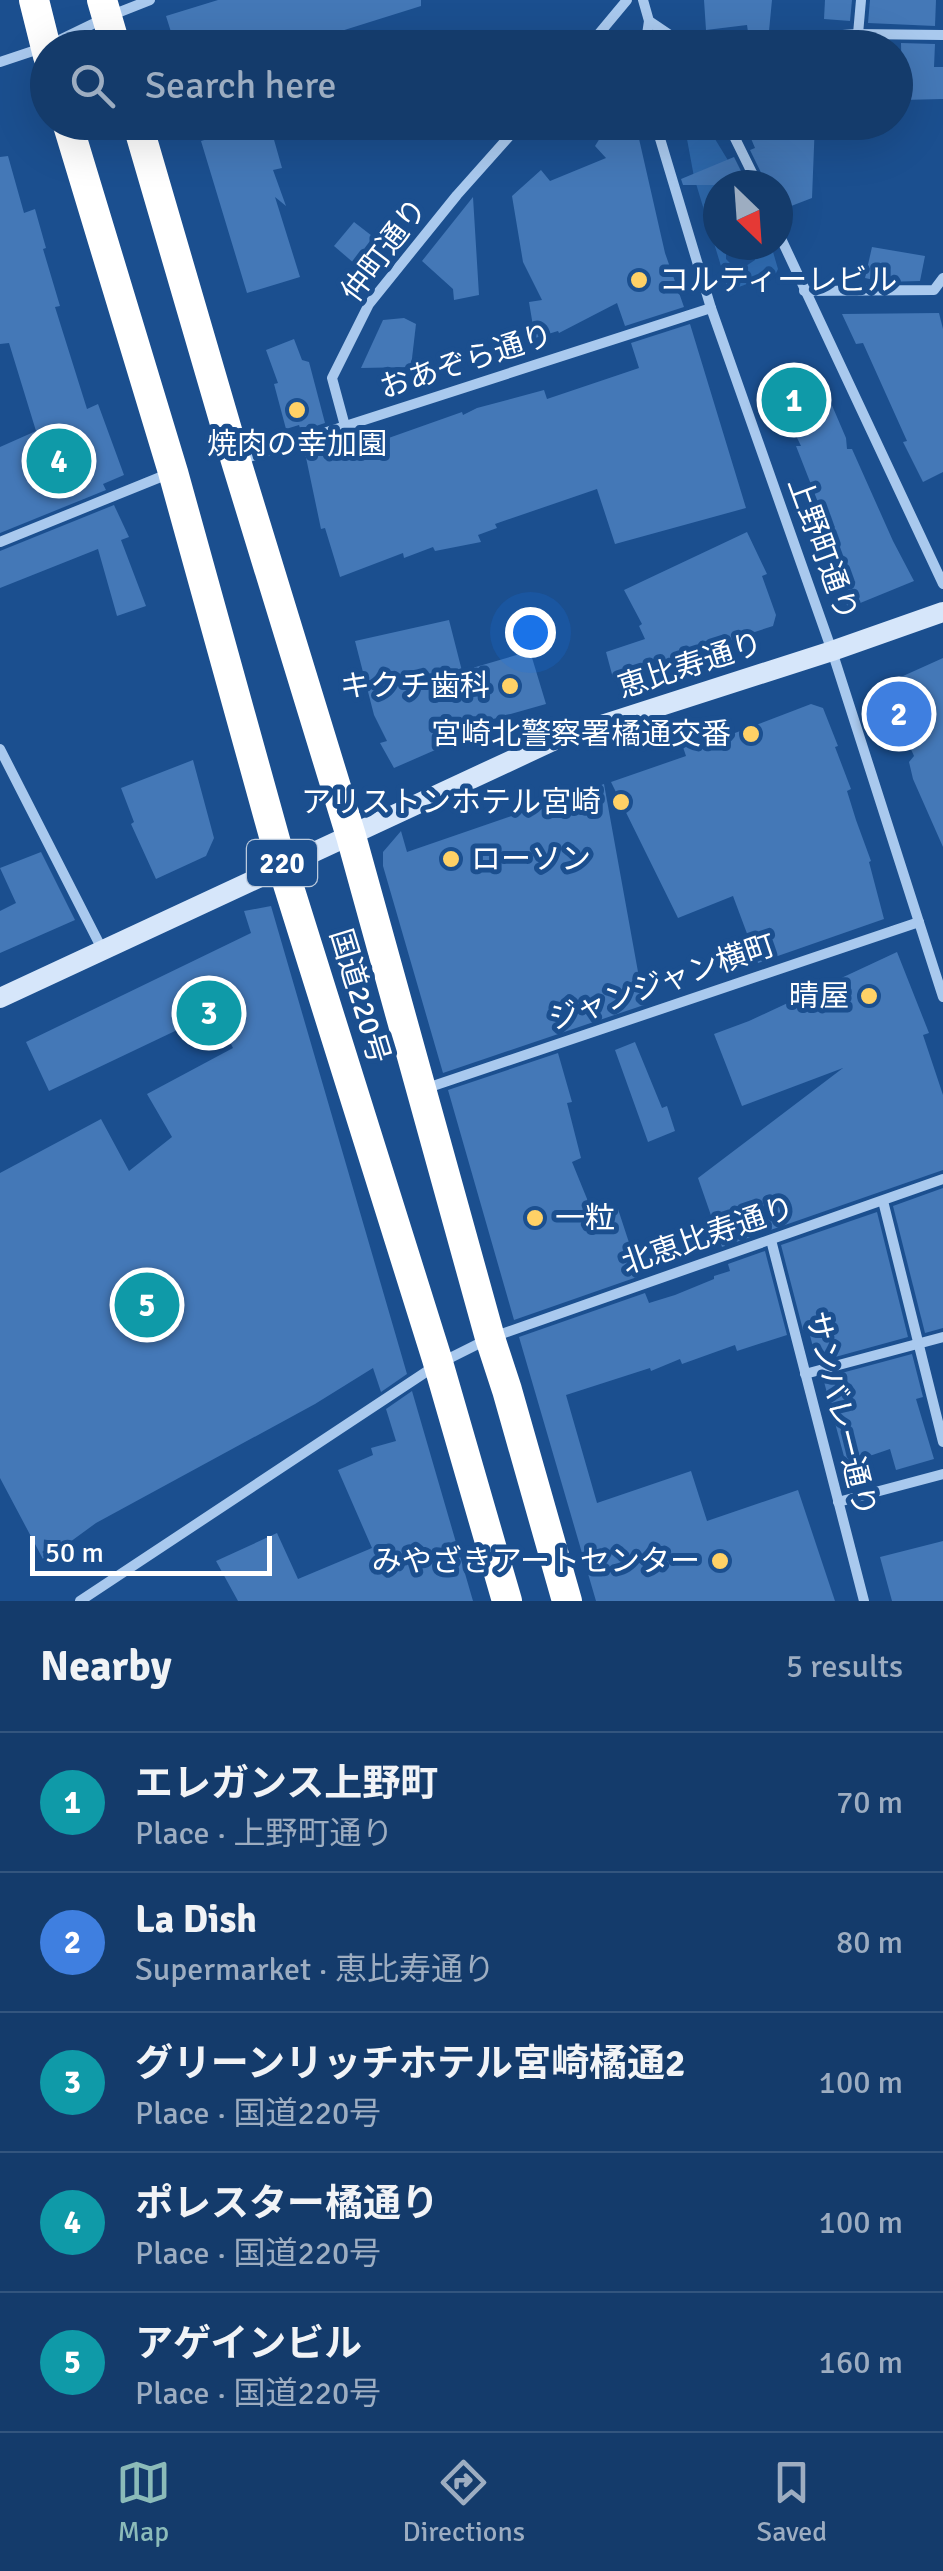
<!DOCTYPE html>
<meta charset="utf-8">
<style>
body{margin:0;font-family:Signika,"Noto Sans JP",sans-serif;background:#1d4271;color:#f1f3f6}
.compass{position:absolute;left:703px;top:170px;width:90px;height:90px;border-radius:50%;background:#143b6b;box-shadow:0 10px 40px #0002;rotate:155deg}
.scale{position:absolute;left:30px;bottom:25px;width:242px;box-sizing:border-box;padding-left:10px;border:5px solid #fff;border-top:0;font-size:28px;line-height:35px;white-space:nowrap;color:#fff;-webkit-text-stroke:8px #1b4f8f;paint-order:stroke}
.you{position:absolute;left:530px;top:632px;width:35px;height:35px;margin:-25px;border:8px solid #fff;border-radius:50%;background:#1a73e8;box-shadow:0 0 0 15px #1a73e833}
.badge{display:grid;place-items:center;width:65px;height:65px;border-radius:50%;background:#8bbbb9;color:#fff;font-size:32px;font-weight:700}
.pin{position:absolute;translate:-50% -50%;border:5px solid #fff;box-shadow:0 2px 10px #0006}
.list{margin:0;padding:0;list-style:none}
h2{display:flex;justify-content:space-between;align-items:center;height:130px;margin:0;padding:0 40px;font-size:42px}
h2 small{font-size:32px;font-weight:400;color:#9dadc1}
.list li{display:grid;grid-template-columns:65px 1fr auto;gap:30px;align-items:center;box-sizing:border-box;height:140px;padding:0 40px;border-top:2px solid #33557e}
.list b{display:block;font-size:38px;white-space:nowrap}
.list p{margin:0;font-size:32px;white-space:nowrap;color:#9dadc1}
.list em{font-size:32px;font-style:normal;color:#9dadc1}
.icon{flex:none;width:55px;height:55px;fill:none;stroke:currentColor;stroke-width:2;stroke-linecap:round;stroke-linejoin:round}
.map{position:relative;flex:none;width:943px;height:1601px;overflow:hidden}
.search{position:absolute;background:#143b6b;box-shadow:0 10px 40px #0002;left:30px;right:30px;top:30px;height:110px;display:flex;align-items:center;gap:25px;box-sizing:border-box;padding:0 35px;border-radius:55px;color:#9dadc1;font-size:38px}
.sheet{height:830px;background:#143b6b}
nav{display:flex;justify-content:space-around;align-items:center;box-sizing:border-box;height:140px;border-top:2px solid #33557e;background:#143b6b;font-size:28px;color:#9dadc1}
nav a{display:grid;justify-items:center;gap:5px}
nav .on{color:#8bbbb9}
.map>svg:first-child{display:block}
</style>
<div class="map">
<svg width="943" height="1601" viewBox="0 0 943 1601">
<rect width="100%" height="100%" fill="#1b4f8f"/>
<!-- green -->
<path fill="#2e69ad" d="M684,123H708L715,139L743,185H718V203L716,198L704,204L715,231L718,230V245H726V259L733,266L743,268L755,260L756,245H771L778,269L776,273L731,290L727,286L694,177Z"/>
<!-- building -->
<g fill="#4478b7">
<path d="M218,0H421V6L287,48H176L166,16Z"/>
<path d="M704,0H772L769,31L748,32L747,25L706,30Z"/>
<path d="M825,0H852L850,21L824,19Z"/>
<path d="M870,0H936L935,26L868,23Z"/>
<path d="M901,43L935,44L934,67H943V99L902,100Z"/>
<path d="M263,122H269L282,168L273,170L286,206L275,197L300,277L247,293L201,141Z"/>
<path d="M610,122H631L634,131L637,130L665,253L684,307L625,326L617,303L559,333L558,331L535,338L529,302L542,300L523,262L512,196L541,170L550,181L606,158L595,146Z"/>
<path d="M744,122H815L812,198L786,208L778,192V185H767L750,150L755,148Z"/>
<path d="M8,156L24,213L35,209L46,248L43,249L60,306L55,307L87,409L98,404L124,475L103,484L106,490L0,533V447L36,431L9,343L0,344V157Z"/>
<path d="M734,157L748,185H683L681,179Z"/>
<path d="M473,197L479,295L454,300L453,289L422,261Z"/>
<path d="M354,222L376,239L355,264L334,246Z"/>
<path d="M872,247L925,256L920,281L883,282L865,278Z"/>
<path d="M939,313L943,329V472L923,482L903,442L907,441L863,343L856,344L842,314Z"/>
<path d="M404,318L416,324L411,367L361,368L383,320Z"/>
<path d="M690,324L746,508L615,544L597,489L495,524L497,528L478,535L481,542L435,551L433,547L404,558L403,553L340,577L325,528L321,529L304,448L330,440L335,459L366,446L462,412L463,415L477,408L544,390L547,399L639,368L631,343Z"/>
<path d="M294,339L302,360L309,362L325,423L301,431L299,425L286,429L274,384L278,383L266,350Z"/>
<path d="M828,396L846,438L847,449H852L893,541L914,581L848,608L831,564L833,563L821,510L796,446H801L789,421L791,420L789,414Z"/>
<path d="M114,505L129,537L121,540L146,606L117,616L98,549L0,588V551Z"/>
<path d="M747,532L767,574L762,576L776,615L773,626L613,678L606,652L645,639L639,626L642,624L624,590Z"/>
<path d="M449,620L462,671L530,651L546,704L479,723L481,730L394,768L380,743L387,741L374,715L355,641Z"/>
<path d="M943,658V847L913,779L909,762L914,756L897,718L892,681Z"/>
<path d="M811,704L823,708L838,746L835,747L851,789L847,791L856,820L871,861L869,862L884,919L758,963L733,896L678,918L611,782L686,756L683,747L726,733L727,736Z"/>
<path d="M193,760L214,838L206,856L156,879L131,824L134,822L121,788Z"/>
<path d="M604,784L644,1005L443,1073L383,866V852L401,831L407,852Z"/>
<path d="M41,852L75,920L0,953V911L16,903L0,868Z"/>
<path d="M271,906L407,1374L381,1392L373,1368L315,1404L96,1523L44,1561L0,1478V1173L101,1119L129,1171L172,1137L147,1094L233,1048L215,1012L49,1091L26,1042L251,933L244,911Z"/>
<path d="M897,952L929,1033L923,1035L943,1095V1170L722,1247L698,1178L843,1068L742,1106L714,1034L749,1021Z"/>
<path d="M635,1042L662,1108L667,1106L675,1131L648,1142L615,1050Z"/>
<path d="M558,1053L572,1102L567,1103L581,1158L572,1162L594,1216L617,1206L640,1276L514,1320L448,1090Z"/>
<path d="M943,1188V1328L925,1333L893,1206Z"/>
<path d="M877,1212L908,1337L817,1362L808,1328L803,1330L781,1245Z"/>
<path d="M765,1251L787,1335L737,1351L735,1345L682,1364L680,1359L651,1371L650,1368L566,1395L597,1503L691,1471L707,1521L798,1490L835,1601H596L519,1337L645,1293L649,1303L675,1295L714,1279V1276L730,1271L728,1264Z"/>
<path d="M912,1354L923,1397L916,1399L934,1459L896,1470L890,1449L846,1464L823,1378Z"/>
<path d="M412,1391L473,1601H238L216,1561L277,1533L298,1579L372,1548L338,1470L373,1455L371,1448L396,1441L386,1409Z"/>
<path d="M943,1541V1601H892L880,1557Z"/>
</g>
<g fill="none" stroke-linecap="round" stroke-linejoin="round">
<!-- street -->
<g stroke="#a9c9ee" stroke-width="10">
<path d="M643,0L649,21L689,48"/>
<path d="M858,34L861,0"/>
<path d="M687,45L858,34L943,35"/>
<path d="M587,48L627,0"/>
<path d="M645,48L649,21"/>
<path d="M0,62L45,47L107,17L150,0"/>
<path d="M655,122L711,308L832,651L943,997"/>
<path d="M727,122L758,185"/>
<path d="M778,232L943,584"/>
<path d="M804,291L934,290L943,278"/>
<path d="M345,426L332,378L369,304L457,195L522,122"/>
<path d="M237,461L711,308"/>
<path d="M0,542L168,474"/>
<path d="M0,749L102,949"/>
<path d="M427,1088L919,922"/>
<path d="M883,1201L943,1442"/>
<path d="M771,1240L864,1601"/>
<path d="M805,1374L943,1337"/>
<path d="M838,1502L943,1474"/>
<path d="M80,1601L438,1364L490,1338L943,1179"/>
</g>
<!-- secondary -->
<path stroke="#d6e6fa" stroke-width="20" d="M0,998L555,740L832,651L943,612"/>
<!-- highway -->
<g stroke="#fff" stroke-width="30">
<path d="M34,0L48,56"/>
<path d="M102,0L116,48"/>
<path d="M67,122L173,472L282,865L437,1359L507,1601"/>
<path d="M137,122L236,461L351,836L490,1338L507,1390L567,1601"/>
</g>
</g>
<!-- markers -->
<g fill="#ffd166" stroke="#1b4f8f" stroke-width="4">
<circle cx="639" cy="280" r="10"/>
<circle cx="297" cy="410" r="10"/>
<circle cx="510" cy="686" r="10"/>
<circle cx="751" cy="734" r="10"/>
<circle cx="621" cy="802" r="10"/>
<circle cx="451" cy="859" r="10"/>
<circle cx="869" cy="996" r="10"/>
<circle cx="535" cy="1218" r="10"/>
<circle cx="720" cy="1561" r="10"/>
</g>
<g text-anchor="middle" stroke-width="10" stroke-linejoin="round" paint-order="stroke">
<!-- shield labels -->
<rect fill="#1b4f8f" stroke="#bbcadd" stroke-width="2.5" x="247" y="840" width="70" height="46" rx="8"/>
<g font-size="28" font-weight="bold" fill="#fff">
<text x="282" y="873">220</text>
</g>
<!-- street labels -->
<g font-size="30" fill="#fff" stroke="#1b4f8f">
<text transform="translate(384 250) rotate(-53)" y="10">仲町通り</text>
<text transform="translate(466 361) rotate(-18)" y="10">おあぞら通り</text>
<text transform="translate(823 549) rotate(70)" y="10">上野町通り</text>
<text transform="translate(690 665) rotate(-18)" y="10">恵比寿通り</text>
<text transform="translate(662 982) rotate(-19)" y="10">ジャンジャン横町</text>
<text transform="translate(360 996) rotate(73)" y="10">国道220号</text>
<text transform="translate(708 1235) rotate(-19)" y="10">北恵比寿通り</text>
<text transform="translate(841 1414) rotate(76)" y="10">サンバレー通り</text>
</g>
<!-- poi labels -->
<g font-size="30" fill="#fff" stroke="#1b4f8f" text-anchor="end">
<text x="659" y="290" text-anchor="start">コルティーレビル</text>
<text x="297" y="454" text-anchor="middle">焼肉の幸加園</text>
<text x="490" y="696">キクチ歯科</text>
<text x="731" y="744">宮崎北警察署橘通交番</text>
<text x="601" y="812">アリストンホテル宮崎</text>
<text x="471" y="869" text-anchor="start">ローソン</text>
<text x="849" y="1006">晴屋</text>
<text x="555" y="1228" text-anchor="start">一粒</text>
<text x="700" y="1571">みやざきアートセンター</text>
</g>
</g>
</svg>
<svg class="compass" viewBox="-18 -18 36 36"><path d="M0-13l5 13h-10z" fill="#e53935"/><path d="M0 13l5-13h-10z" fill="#9dadc1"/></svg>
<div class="scale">50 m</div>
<div class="you"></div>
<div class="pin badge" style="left:794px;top:400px;background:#0f9aa8">1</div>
<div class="pin badge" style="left:899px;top:714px;background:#3f7fe0">2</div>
<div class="pin badge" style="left:209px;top:1013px;background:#0f9aa8">3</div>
<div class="pin badge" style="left:59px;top:461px;background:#0f9aa8">4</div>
<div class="pin badge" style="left:147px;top:1305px;background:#0f9aa8">5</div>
<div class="search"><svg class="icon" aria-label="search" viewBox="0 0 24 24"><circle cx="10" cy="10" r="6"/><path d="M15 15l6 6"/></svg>Search here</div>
</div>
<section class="sheet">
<h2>Nearby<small>5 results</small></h2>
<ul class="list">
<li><span class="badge" style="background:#0f9aa8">1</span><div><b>エレガンス上野町</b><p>Place · 上野町通り</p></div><em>70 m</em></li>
<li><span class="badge" style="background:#3f7fe0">2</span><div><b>La Dish</b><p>Supermarket · 恵比寿通り</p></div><em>80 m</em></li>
<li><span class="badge" style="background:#0f9aa8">3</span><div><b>グリーンリッチホテル宮崎橘通2</b><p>Place · 国道220号</p></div><em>100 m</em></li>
<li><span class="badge" style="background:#0f9aa8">4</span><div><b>ポレスター橘通り</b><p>Place · 国道220号</p></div><em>100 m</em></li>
<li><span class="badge" style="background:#0f9aa8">5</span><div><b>アゲインビル</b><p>Place · 国道220号</p></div><em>160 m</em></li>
</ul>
</section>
<nav>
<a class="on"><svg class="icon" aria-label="map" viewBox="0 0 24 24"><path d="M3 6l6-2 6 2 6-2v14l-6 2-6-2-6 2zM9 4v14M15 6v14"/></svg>Map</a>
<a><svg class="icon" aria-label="directions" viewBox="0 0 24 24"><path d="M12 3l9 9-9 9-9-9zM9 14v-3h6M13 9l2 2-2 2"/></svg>Directions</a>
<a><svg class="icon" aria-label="saved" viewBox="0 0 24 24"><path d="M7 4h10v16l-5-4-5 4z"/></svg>Saved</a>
</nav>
